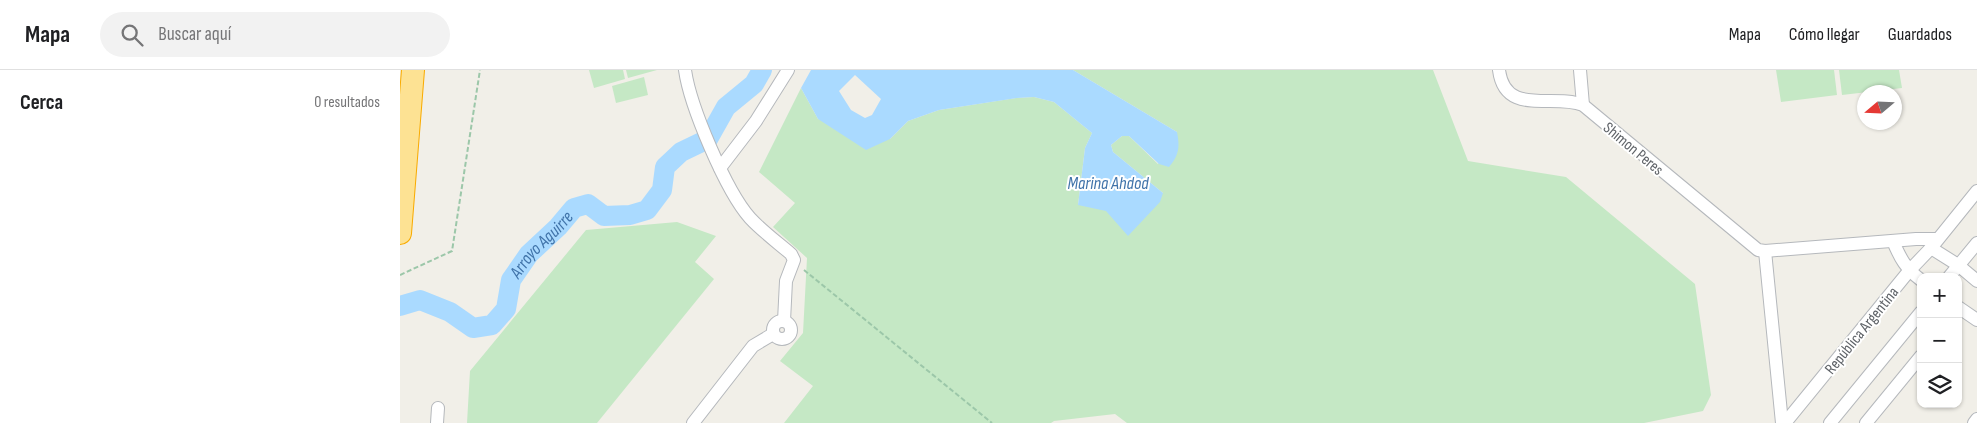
<!DOCTYPE html>
<html lang="es">
<meta charset="utf-8">
<style>
body{margin:0;font-family:"Sofia Sans Condensed",sans-serif;background:#f2f2f2;color:#202124}
.controls{position:absolute;right:15px;bottom:15px;display:grid;overflow:hidden;border-radius:10px;box-shadow:0 1px 4px #0004}
.controls button{width:45px;height:45px;display:grid;place-items:center;padding:0;border:0;border-bottom:1px solid #e0e0e0;background:#fff;color:#202124;font:25px sans-serif}
.compass{position:absolute;left:1457px;top:15px;width:45px;height:45px;border-radius:50%;background:#fff;box-shadow:0 1px 4px #0004;rotate:251deg}
.list{margin:0;padding:0;list-style:none}
h2{display:flex;justify-content:space-between;align-items:center;height:65px;margin:0;padding:0 20px;font-size:21px}
h2 small{font-size:16px;font-weight:400;color:#757577}
.icon{flex:none;width:28px;height:28px;fill:none;stroke:currentColor;stroke-width:2;stroke-linecap:round;stroke-linejoin:round}
.map{position:relative;flex:none;width:1577px;height:353px;overflow:hidden}
header{display:flex;align-items:center;gap:30px;box-sizing:border-box;height:70px;padding:0 25px;background:#fff;border-bottom:1px solid #e0e0e0}
header strong{font-size:24px}
nav{display:flex;gap:28px;margin-inline-start:auto;font-size:18px}
.search{width:350px;height:45px;background:#f2f2f2;display:flex;align-items:center;gap:12px;box-sizing:border-box;padding:0 18px;border-radius:28px;color:#757577;font-size:19px}
main{display:flex}
aside{flex:1;background:#fff}
.map>svg:first-child{display:block}
</style>
<header>
<strong>Mapa</strong>
<div class="search"><svg class="icon" aria-label="search" viewBox="0 0 24 24"><circle cx="10" cy="10" r="6"/><path d="M15 15l6 6"/></svg>Buscar aquí</div>
<nav><a>Mapa</a><a>Cómo llegar</a><a>Guardados</a></nav>
</header>
<main>
<aside>
<h2>Cerca<small>0 resultados</small></h2>
<ul class="list">
</ul>
</aside>
<div class="map">
<svg width="1577" height="353" viewBox="0 0 1577 353">
<rect width="100%" height="100%" fill="#f1efe8"/>
<!-- green -->
<g fill="#c5e8c5">
<path d="M189,0H223L225,9L194,18Z"/>
<path d="M226,0H257L228,8Z"/>
<path d="M673,0H1033L1068,91L1166,107L1295,214L1311,325L1303,341L1244,353H727L715,344L654,351L651,353H384L413,316L380,291L403,263L407,188L373,157L395,133L359,102L401,18L418,49L490,69L508,51L539,40L616,28L634,27L654,32L692,63L685,78L678,135L763,123L713,82L711,75L722,66H729L758,94L777,62Z"/>
<path d="M1376,0H1434L1437,25L1381,32Z"/>
<path d="M1439,0H1499L1502,18L1442,25Z"/>
<path d="M244,7L248,25L216,33L212,16Z"/>
<path d="M277,152L316,166L295,192L314,209L197,353H67L70,301L186,160Z"/>
</g>
<!-- water -->
<path fill="#aadaff" fill-rule="evenodd" d="M411,0H673L777,62C780,77 779,85 769,97L759,94L729,66H722L711,75L713,82L763,123L760,132L728,166L706,141L678,135L685,78L692,63L654,32L634,27L617,28L539,40L508,51L490,69L466,80L418,49L401,18ZM455,5L481,29L472,45L465,48L451,40L439,21Z"/>
<g fill="none" stroke-linecap="round" stroke-linejoin="round">
<!-- river -->
<path stroke="#aadaff" stroke-width="20" id="s1" d="M0,236L20,230L50,242L73,258L92,255L106,239L111,210L129,184L158,157L174,138L188,134L204,146L230,145L247,140L262,120L265,97L281,82L308,69L326,37L354,14L362,0"/>
<defs>
<g id="street">
<path d="M285,0C290,36 326,121 350,148C362,161 377,172 391,184L394,190L386,211L384,251"/>
<path d="M1099,0C1105,47 1153,23 1183,35L1358,180L1365,181L1516,169H1537"/>
<path d="M1180,0L1183,35"/>
<path d="M320,98L356,51L388,0"/>
<path d="M1493,171C1500,188 1506,199 1521,210"/>
<path d="M1531,178L1558,195L1577,211"/>
<path d="M1365,181L1382,353"/>
<path d="M1549,207L1577,173"/>
<path d="M1558,237L1577,250"/>
<circle cx="382" cy="260" r="9"/>
<path d="M37,353L38,338"/>
<path d="M293,353L353,276L373,264"/>
<path d="M1385,353L1509,201L1531,178L1577,121"/>
<path d="M1430,353L1521,242"/>
<path d="M1466,353L1521,286"/>
<path d="M1574,353L1577,349"/>
</g>
<path id="highway" d="M0,163L13,0"/>
</defs>
<!-- street casing -->
<use href="#street" stroke="#b5b8bc" stroke-width="14"/>
<!-- highway casing -->
<use href="#highway" stroke="#f9ab00" stroke-width="24"/>
<!-- path -->
<g stroke="#9cc7a9" stroke-width="2" stroke-dasharray="5 2.5" stroke-linecap="butt">
<path d="M404,200L592,353"/>
<path d="M0,205L52,181L80,0"/>
</g>
<!-- street -->
<use href="#street" stroke="#fff" stroke-width="12"/>
<!-- highway -->
<use href="#highway" stroke="#fde293" stroke-width="22"/>
</g>
<g text-anchor="middle" stroke-width="4" stroke-linejoin="round" paint-order="stroke">
<!-- street labels -->
<g font-size="16" fill="#5f6368" stroke="#fff">
<text transform="translate(1234 78) rotate(40)" y="6">Shimon Peres</text>
<text transform="translate(1461 260) rotate(-51)" y="6">República Argentina</text>
</g>
<!-- water labels -->
<g font-size="18" font-style="italic" fill="#4174aa" stroke="#fff">
<text x="708" y="119">Marina Ahdod</text>
<text dy="6" stroke="none"><textPath href="#s1" startOffset="198">Arroyo Aguirre</textPath></text>
</g>
</g>
</svg>
<div class="controls">
<button>+</button>
<button>−</button>
<button><svg class="icon" aria-label="layers" viewBox="0 0 24 24"><path d="M12 4l9 5-9 5-9-5zM3 14l9 5 9-5"/></svg></button>
</div>
<svg class="compass" viewBox="-18 -18 36 36"><path d="M0-13l5 13h-10z" fill="#e53935"/><path d="M0 13l5-13h-10z" fill="#757577"/></svg>
</div>
</main>
